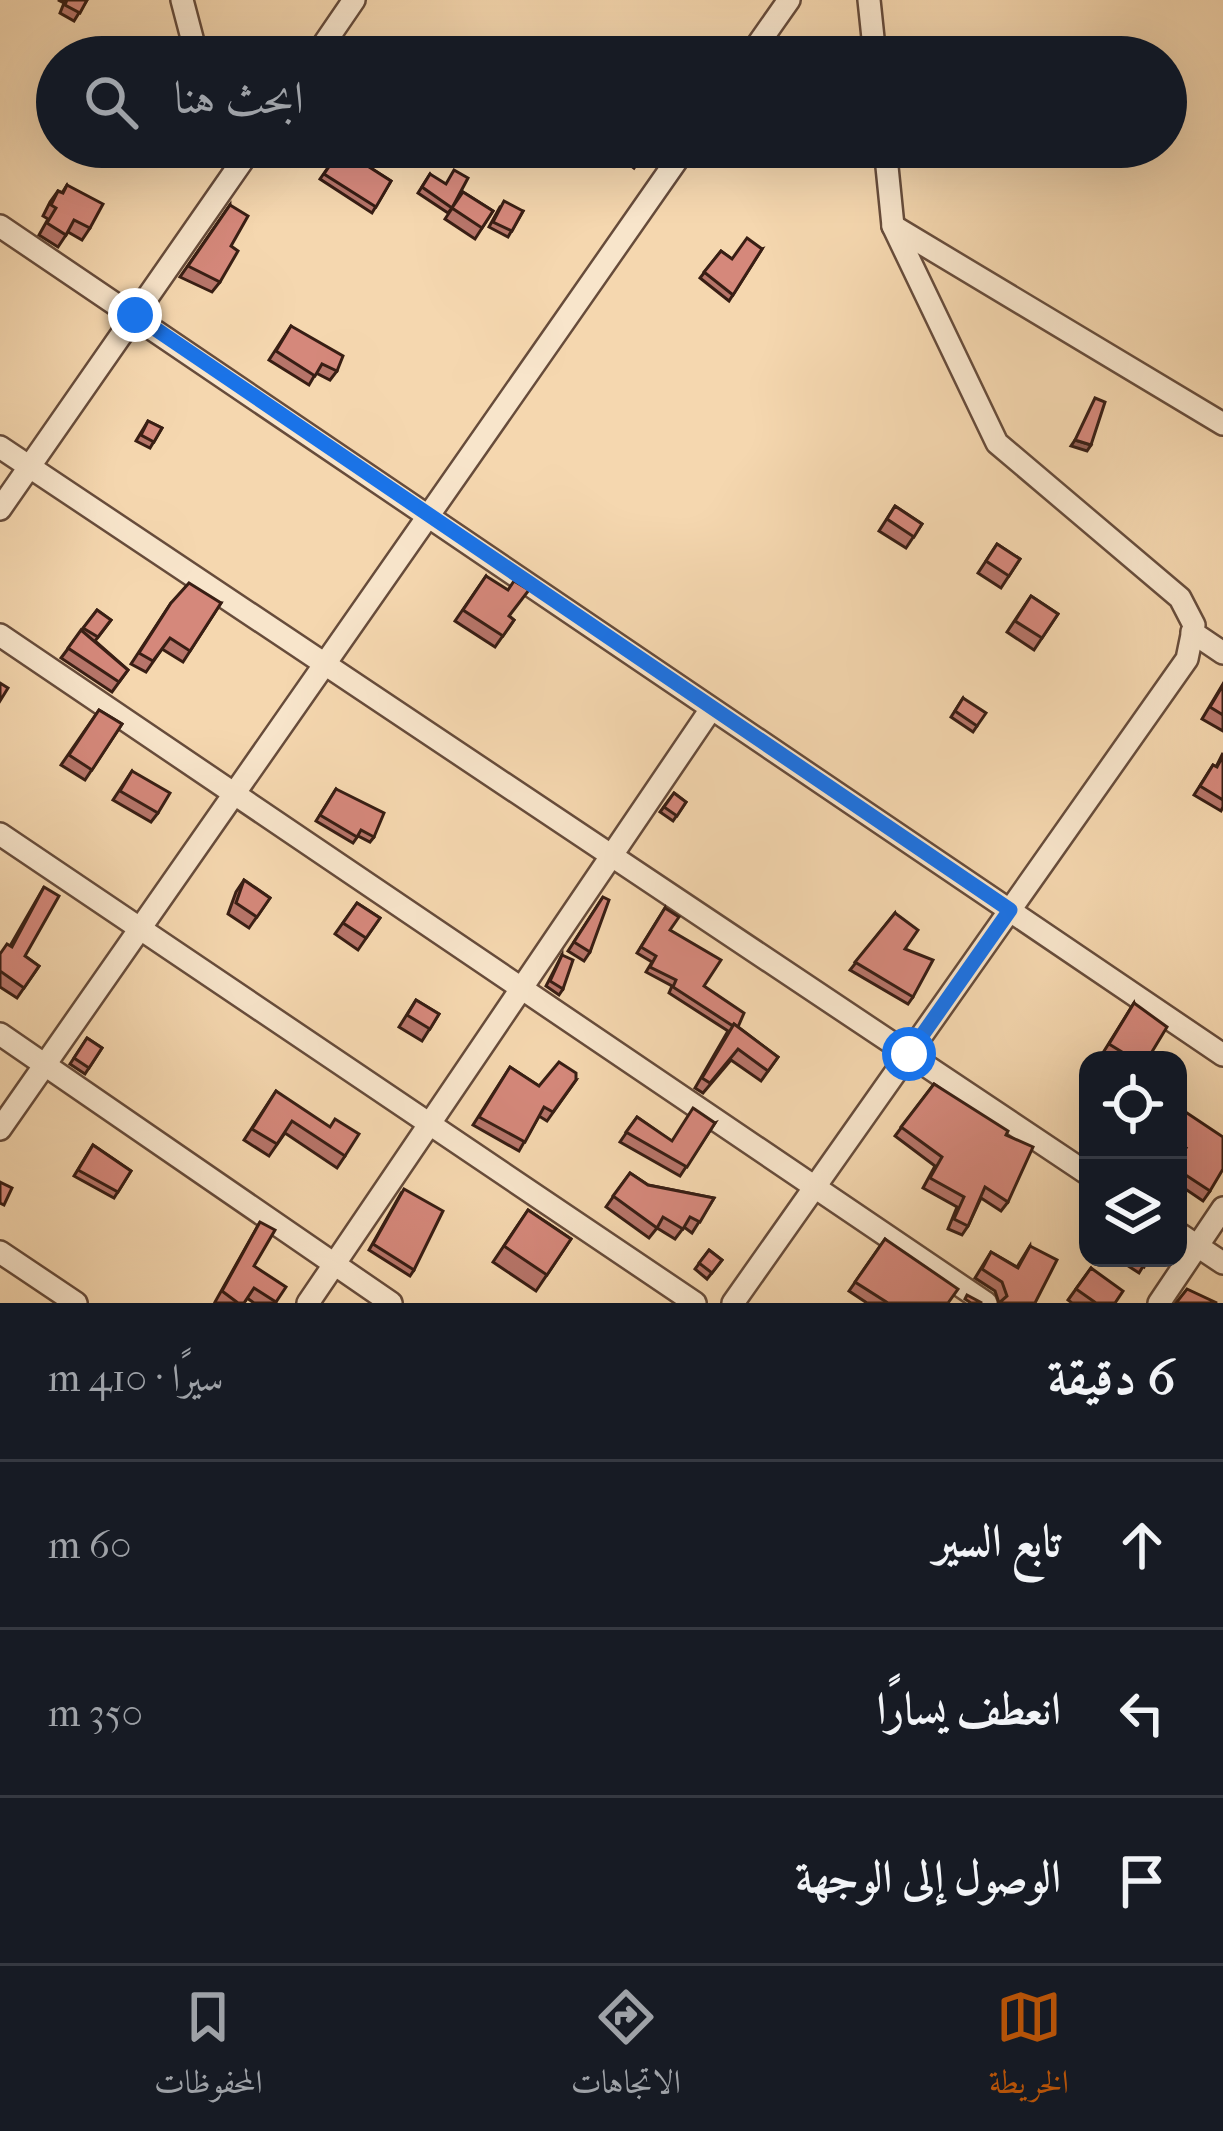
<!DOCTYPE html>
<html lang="ar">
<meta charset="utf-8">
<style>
body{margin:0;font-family:"IM FELL French Canon",Amiri,serif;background:#242831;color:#f1f3f6;direction:rtl}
.controls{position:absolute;right:36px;bottom:36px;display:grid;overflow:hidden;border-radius:24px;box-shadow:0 12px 48px #0002}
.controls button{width:108px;height:108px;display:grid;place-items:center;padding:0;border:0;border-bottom:3px solid #363941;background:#171b24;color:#f1f3f6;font:60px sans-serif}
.stop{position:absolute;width:36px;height:36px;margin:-27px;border:9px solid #1a73e8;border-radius:50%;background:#fff}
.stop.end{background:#1a73e8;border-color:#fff;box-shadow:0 3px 12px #0008}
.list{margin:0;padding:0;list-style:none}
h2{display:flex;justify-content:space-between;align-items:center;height:156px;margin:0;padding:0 48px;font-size:51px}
h2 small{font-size:39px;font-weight:400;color:#9ea1a6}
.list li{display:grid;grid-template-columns:78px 1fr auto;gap:36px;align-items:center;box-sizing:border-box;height:168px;padding:0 48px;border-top:3px solid #363941}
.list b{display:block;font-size:45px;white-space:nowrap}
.list em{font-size:39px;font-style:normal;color:#9ea1a6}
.icon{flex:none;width:66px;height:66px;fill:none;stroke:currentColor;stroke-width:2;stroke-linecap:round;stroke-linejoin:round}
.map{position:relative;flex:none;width:1223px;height:1303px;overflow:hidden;direction:ltr}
.search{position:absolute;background:#171b24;box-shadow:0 12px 48px #0002;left:36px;right:36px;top:36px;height:132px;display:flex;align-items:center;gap:30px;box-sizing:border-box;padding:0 42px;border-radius:66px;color:#9ea1a6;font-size:45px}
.sheet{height:660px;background:#171b24}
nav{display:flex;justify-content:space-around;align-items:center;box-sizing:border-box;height:168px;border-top:3px solid #363941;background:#171b24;font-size:33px;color:#9ea1a6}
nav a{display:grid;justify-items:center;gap:6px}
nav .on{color:#b45309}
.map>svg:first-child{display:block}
</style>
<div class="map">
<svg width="1223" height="1303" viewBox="0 0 1223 1303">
<rect width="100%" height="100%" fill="#f5d7af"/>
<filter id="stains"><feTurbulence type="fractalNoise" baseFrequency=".00167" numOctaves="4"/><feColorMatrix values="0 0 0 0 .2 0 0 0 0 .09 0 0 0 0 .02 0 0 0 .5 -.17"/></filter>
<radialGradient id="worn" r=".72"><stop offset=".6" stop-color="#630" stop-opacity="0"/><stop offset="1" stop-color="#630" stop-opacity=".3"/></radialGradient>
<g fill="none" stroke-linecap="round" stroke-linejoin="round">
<defs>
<g id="street">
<path d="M182,0L197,57"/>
<path d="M869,0L875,57"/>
<path d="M315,57L354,0"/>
<path d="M749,57L789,0"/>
<path d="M0,226L1223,1055"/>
<path d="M893,226L1223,424"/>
<path d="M0,447L1088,1174"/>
<path d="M0,509L252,147"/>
<path d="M1192,632L1223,653"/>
<path d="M0,635L986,1303"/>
<path d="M0,834L695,1303"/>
<path d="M0,1034L391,1303"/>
<path d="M0,1129L686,147"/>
<path d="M1178,1233L1223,1263"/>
<path d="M0,1252L76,1303"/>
<path d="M308,1303L711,709"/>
<path d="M733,1303L1187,659L1194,625L1180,598L997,443L893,226L885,147"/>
<path d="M1159,1303L1223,1208"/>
</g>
</defs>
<!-- street casing -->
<use href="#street" stroke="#674c3b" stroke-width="26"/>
<!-- street -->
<use href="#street" stroke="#f8e5cb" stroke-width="21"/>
</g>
<!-- wall -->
<g fill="#b7756a" stroke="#381e14" stroke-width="3">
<path d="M58,0H87L74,21L60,13L64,3Z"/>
<path d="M622,147H649L634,168L617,155Z"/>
<path d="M341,149L391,181L372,213L320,179Z"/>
<path d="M430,174L452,208L448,213L418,193Z"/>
<path d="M67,185L90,228L82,240L68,232L58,247L39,235L48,219L43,216L50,202L58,191L62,193Z"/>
<path d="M463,192L493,211L475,239L445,219Z"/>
<path d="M230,205L231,246L220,282L212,292L180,277Z"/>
<path d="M500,207L523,211L508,237L489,227Z"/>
<path d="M762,249L729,301L700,278L721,251L732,259Z"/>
<path d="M291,326L337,371L330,380L316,373L309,385L269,360Z"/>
<path d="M148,421L162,428L150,448L136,441Z"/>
<path d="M895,506L922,524L906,548L879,531Z"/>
<path d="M997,544L1020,559L1001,588L978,573Z"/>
<path d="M486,576L509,616L514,620L495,647L455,621Z"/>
<path d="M1031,596L1058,614L1034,650L1007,632Z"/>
<path d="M171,603H221L183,662L162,649L146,672L131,664Z"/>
<path d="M97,610L111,620L95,641L128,670L112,692L61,658Z"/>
<path d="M1223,684V731L1202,719Z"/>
<path d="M963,698L977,726L973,732L951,717Z"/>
<path d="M99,710L122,724L85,780L61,765Z"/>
<path d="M1223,753V807L1221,811L1194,795L1213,765L1216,767Z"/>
<path d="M132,771L158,813L151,822L113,800Z"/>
<path d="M336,789L374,837L370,842L358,836L353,843L316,821Z"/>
<path d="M674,793L686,802L673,821L660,812Z"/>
<path d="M244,880L270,898L249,928L228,914L236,892Z"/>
<path d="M44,887L25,956L39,966L17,998L0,987V954L10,946Z"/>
<path d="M603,897L590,952L584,961L568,951Z"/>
<path d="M357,903L380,918L358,950L335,934Z"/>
<path d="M665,908L670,930L704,986L738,1027L778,1057L761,1081L731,1060L703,1093L695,1088L728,1031L669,993L672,986L646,972L652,962L637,953Z"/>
<path d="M895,913L905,949L913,997L908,1004L850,970Z"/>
<path d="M562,955L563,989L559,995L546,986Z"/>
<path d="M416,1000L439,1014L422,1041L399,1027Z"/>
<path d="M1134,1003L1147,1060H1108L1101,1056Z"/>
<path d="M87,1038L102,1048L85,1074L70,1064Z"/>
<path d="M510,1067L539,1086L576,1080L547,1121L539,1116L519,1151L473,1125Z"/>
<path d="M934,1084L1006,1135L1008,1202L1001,1211L981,1198L968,1226L962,1235L948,1229L957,1207L923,1188L935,1166L895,1136Z"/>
<path d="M276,1091L345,1156L337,1168L285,1133L269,1156L244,1140Z"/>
<path d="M1178,1107L1210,1191L1203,1201L1178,1184Z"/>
<path d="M637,1117L671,1141L715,1123L680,1176L620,1142Z"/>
<path d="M93,1145L131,1171L114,1198L74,1176Z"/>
<path d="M630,1173L648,1185L714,1198L692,1233L684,1227L675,1239L657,1228L649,1238L606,1207Z"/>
<path d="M400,1195L414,1270L410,1276L369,1250Z"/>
<path d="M528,1210L571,1239L536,1291L493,1262Z"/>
<path d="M260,1222L254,1266L276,1303H254L247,1298L244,1303H217L215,1302Z"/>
<path d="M885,1239L948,1303H867L849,1291Z"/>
<path d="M1030,1246L1035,1303H999L995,1291L975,1278L991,1252L1017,1267Z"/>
<path d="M709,1250L722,1260L707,1279L695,1269Z"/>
<path d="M1116,1258H1148L1139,1273Z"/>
<path d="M1091,1268L1115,1303H1072L1068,1300Z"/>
</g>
<!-- shaded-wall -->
<path fill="#955f56" stroke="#381e14" stroke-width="3" d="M1075,440L1091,445L1087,451L1071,446Z"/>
<!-- building -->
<g fill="#d5887b" stroke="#381e14" stroke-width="3">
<path d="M67,0H87L80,13L65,5Z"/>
<path d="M415,47L431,56L430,57H410Z"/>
<path d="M630,147H648L642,156Z"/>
<path d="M341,149L391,181L376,207L324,174Z"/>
<path d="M454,170L468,178L452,208L422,187L430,174L446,184Z"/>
<path d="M67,185L103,204L90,228L74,220L66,235L47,223L56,208L51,205L58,191L63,193Z"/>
<path d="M463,192L493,211L482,228L452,208Z"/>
<path d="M504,201L523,211L512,231L493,222Z"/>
<path d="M230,205L248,216L231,246L238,251L220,282L188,266Z"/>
<path d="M747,238L762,249L733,295L704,272L721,251L732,259Z"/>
<path d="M291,326L343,356L337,371L322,364L315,376L276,351Z"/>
<path d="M1095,398L1105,402L1091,445L1075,440Z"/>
<path d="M148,421L162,428L154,442L141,435Z"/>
<path d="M895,506L922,524L914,537L887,519Z"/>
<path d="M997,544L1020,559L1009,576L986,561Z"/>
<path d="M486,576L508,590L514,581L529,590L509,616L514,620L503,636L463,610Z"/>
<path d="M189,583L221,603L190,651L170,638L153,661L139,653L171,603Z"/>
<path d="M1031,596L1058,614L1042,638L1015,621Z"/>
<path d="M97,610L111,620L98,637L83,628Z"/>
<path d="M81,630L128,670L119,682L68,648Z"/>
<path d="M0,683L8,688L0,701Z"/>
<path d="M1223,685V715L1210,707Z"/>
<path d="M963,698L986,713L977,726L955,711Z"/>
<path d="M99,710L122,724L92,770L69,755Z"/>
<path d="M1223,756V800L1200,786L1213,765L1217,767Z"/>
<path d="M132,771L170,793L158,813L120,791Z"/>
<path d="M336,789L384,813L374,837L361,830L357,837L320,815Z"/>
<path d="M674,793L686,802L677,816L664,807Z"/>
<path d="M244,880L270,898L257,917L236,903Z"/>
<path d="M44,887L59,896L25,956L39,966L24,988L0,971V954L7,944L12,947Z"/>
<path d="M603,897L609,900L590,952L574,942Z"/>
<path d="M357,903L380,918L366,938L343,923Z"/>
<path d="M665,908L679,917L670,930L721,960L704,986L744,1013L738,1027L734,1024L733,1026L673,987L676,980L650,967L656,956L641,947Z"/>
<path d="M895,913L918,930L905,949L933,960L913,997L855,962Z"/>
<path d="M562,955L573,960L563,989L550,981Z"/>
<path d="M416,1000L439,1014L430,1029L407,1015Z"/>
<path d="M1134,1003L1167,1027L1147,1060H1135L1109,1044Z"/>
<path d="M734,1024L778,1057L768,1071L738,1049L710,1083L702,1078Z"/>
<path d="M87,1038L102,1048L89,1068L74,1058Z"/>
<path d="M559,1062L576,1073V1080L553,1112L544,1107L525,1142L479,1117L510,1067L539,1086Z"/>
<path d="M934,1084L1008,1131L1006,1135L1033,1147L1008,1202L985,1187L968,1226L954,1219L964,1197L930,1178L942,1157L901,1127Z"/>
<path d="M276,1091L330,1127L335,1119L359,1134L345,1156L292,1121L277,1144L252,1129Z"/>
<path d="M1178,1107L1223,1137V1169L1210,1191L1178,1170V1158L1186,1148L1178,1143Z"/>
<path d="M693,1108L715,1123L687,1167L626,1132L637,1117L672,1141Z"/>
<path d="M93,1145L131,1171L118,1192L78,1170Z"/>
<path d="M630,1173L648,1185L714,1198L700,1222L690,1217L683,1229L663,1217L657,1228L613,1196Z"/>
<path d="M0,1182L12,1188L4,1205L0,1203Z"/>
<path d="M404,1189L443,1211L414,1270L373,1244Z"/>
<path d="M528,1210L571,1239L547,1275L504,1246Z"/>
<path d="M260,1222L275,1230L254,1266L286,1287L276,1302L254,1288L244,1303H238L222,1291Z"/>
<path d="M885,1239L958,1289L948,1303H888L855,1282Z"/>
<path d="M1030,1246L1057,1260L1035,1303H999L1007,1296L1002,1282L982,1269L991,1252L1018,1268Z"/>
<path d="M709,1250L722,1260L712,1273L699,1263Z"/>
<path d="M1130,1258H1148L1144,1267Z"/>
<path d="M1091,1268L1123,1291L1115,1303H1096L1076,1289Z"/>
<path d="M1187,1289L1217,1303H1176Z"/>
<path d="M967,1295L982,1303H971L965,1299Z"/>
</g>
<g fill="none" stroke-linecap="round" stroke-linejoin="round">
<!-- route -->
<path stroke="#1a73e8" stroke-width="15" d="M135,315L1010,910L909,1054"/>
</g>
<rect width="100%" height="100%" filter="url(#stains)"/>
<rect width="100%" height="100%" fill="url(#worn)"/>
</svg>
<div class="controls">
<button><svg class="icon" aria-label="locate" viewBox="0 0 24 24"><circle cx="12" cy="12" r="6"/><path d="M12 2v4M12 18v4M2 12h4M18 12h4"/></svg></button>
<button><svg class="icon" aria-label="layers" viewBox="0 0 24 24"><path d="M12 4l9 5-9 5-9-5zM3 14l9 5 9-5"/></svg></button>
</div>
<div class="stop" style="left:909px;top:1054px"></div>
<div class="stop end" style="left:135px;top:315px"></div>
<div class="search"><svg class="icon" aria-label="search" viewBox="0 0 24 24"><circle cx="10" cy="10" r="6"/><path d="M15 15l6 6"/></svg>ابحث هنا</div>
</div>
<section class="sheet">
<h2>6 دقيقة<small>سيرًا · 410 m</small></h2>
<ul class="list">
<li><svg class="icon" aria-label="ahead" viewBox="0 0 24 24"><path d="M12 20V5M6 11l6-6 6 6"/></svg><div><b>تابع السير</b></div><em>60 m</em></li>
<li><svg class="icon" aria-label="left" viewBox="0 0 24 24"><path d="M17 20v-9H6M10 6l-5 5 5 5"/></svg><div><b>انعطف يسارًا</b></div><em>350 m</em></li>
<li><svg class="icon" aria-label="arrive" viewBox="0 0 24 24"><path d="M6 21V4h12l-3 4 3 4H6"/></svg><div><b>الوصول إلى الوجهة</b></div></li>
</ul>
</section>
<nav>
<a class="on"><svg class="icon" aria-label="map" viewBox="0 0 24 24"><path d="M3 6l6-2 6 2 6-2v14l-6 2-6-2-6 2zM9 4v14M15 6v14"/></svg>الخريطة</a>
<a><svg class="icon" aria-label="directions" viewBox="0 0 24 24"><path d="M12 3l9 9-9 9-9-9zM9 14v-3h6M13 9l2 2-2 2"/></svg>الاتجاهات</a>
<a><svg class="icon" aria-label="saved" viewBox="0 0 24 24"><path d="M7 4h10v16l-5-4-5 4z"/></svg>المحفوظات</a>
</nav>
